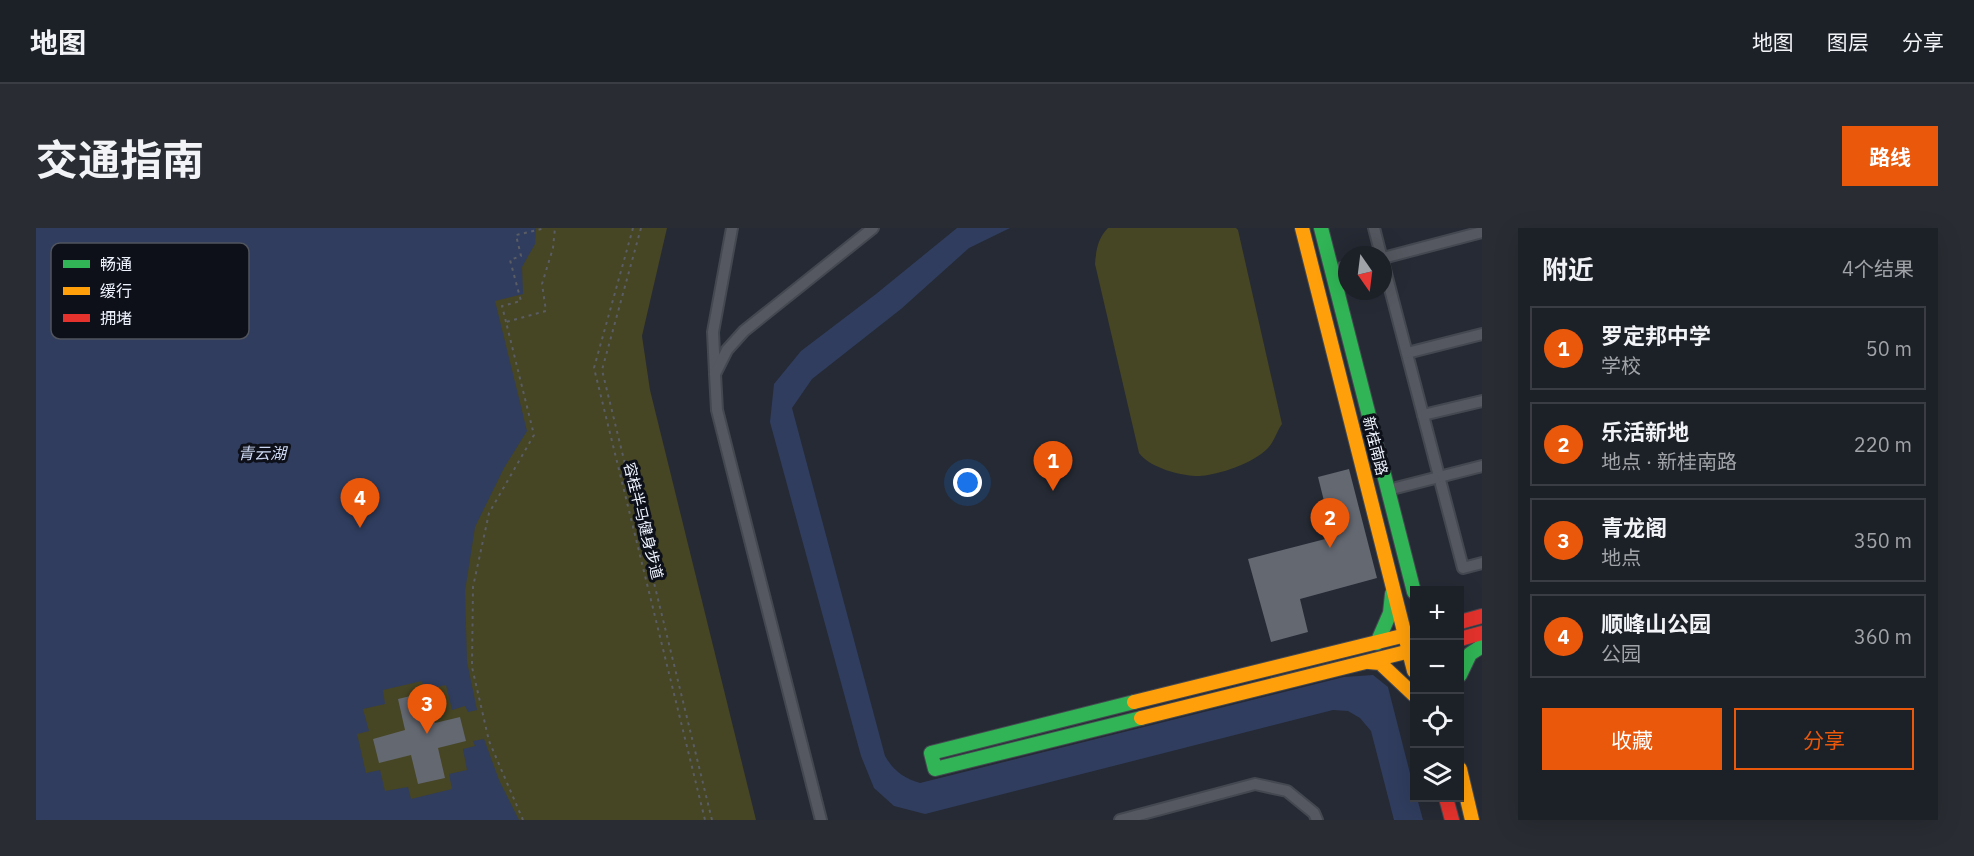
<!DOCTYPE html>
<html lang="zh">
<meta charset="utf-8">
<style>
body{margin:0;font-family:"IBM Plex Sans","Noto Sans SC",sans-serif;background:#292d33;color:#f1f3f6}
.controls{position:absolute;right:18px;bottom:18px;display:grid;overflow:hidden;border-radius:0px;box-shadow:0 6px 24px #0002}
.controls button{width:54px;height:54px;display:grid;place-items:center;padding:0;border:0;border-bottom:2px solid #3a3e44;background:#1c2027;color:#f1f3f6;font:30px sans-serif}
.compass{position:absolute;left:1302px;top:18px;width:54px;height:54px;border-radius:50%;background:#1c2027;box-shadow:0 6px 24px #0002;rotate:166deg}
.you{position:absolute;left:932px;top:255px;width:21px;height:21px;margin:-15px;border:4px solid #fff;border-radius:50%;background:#1a73e8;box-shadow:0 0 0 9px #1a73e833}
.badge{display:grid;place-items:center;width:39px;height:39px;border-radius:50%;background:#ea580c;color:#fff;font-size:20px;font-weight:700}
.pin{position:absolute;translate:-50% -50px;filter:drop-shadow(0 2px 3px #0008)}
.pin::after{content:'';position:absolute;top:32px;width:21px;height:18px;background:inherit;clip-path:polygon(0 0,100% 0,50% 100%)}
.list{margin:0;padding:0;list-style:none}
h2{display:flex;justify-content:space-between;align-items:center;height:78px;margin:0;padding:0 24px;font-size:26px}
h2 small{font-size:20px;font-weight:400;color:#a0a3a7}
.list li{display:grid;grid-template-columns:39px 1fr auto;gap:18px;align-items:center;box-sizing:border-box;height:84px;margin:0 12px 12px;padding:0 12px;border:2px solid #3a3e44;border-radius:0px}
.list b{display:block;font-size:22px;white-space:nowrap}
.list p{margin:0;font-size:20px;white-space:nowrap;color:#a0a3a7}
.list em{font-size:20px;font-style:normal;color:#a0a3a7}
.actions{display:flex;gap:12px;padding:18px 24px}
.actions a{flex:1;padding:14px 0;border:2px solid #ea580c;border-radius:0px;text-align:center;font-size:21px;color:#ea580c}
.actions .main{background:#ea580c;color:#fff}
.icon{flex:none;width:33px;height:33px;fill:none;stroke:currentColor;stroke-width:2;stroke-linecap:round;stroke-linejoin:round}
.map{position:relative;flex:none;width:1446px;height:592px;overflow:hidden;border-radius:0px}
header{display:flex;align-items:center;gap:36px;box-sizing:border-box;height:84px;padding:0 30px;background:#1c2027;border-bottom:2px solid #3a3e44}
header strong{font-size:28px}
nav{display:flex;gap:33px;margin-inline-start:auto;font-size:21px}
.intro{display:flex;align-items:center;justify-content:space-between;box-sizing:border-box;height:144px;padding:0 36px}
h1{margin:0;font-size:42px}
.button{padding:15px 27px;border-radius:0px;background:#ea580c;color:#fff;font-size:21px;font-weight:700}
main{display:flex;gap:36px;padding:0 36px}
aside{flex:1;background:#1c2027;border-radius:0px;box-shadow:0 6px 24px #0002}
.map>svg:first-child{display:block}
</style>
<header>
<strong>地图</strong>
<nav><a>地图</a><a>图层</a><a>分享</a></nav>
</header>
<div class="intro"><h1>交通指南</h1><a class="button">路线</a></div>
<main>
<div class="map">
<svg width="1446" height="592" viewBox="0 0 1446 592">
<rect width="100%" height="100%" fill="#252a34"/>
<!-- green -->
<g fill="#464524">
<path d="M0,0H631L606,108L614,162L720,592H0Z"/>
<path d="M1072,0H1200L1202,2L1246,196C1241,203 1238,214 1232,220C1218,235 1183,247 1163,248C1145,248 1114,240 1103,225L1059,36C1060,22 1062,10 1072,0Z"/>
</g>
<!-- water -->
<g fill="#303d5e">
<path d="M0,0H500L499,16L486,39L487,66L459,73L491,203L468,240L439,299L429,363L431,434L441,482L432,484L429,478L416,482L410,457L388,462L386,453L347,462L349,476L327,481L333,503L321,506L330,545L344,542L349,563L372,559L375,571L416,561L413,546L431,542L427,521L439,518L437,513L448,511L463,552L483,592H0Z"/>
<path d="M921,0H974L933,20L865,81L776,151L756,180L849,528C858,543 867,550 884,555L1308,449L1337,447L1352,459L1378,561V570H1381L1387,592H1358L1335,503L1324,490L1312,483L1297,482L889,586L858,578L838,560L825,528L734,194L738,156L765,123L840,66Z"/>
</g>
<!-- building -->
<g fill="#646871">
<path d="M1313,241L1341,350L1264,371L1272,404L1235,414L1212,331L1297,309L1282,249Z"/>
<path d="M391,464L399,495L424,489L430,513L402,520L409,550L382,556L375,527L343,535L337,511L369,502L362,471Z"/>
</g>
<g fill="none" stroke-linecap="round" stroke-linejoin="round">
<defs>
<g id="street">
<path d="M1338,0L1345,27"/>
<path d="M1347,30L1446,4"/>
<path d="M1347,34L1427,340L1446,335"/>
<path d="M1296,42L1311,39"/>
<path d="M1371,125L1446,106"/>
<path d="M679,145L677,104L696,0"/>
<path d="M1387,187L1446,173"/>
<path d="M1352,262L1446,238"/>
<path d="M785,592L681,182L679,146L691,122L708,103L837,0"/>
<path d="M1084,592L1219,556L1251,563L1278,585L1281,592"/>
</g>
<g id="fast">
<path d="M1285,0L1378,364"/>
<path d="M1341,415L1354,385L1356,366"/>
<path d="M1424,447L1434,426L1446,418"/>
<path d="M1098,474L895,525L899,541L1105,490"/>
</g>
<g id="slow">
<path d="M1266,0L1378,443"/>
<path d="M1333,434L1344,435L1378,467"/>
<path d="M1098,474L1378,405"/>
<path d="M1105,490L1378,422"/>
<path d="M1424,541L1436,592"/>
</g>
<g id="jam">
<path d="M1424,394L1446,388"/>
<path d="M1424,411L1446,405"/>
<path d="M1410,570L1416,592"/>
</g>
</defs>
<!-- street casing -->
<use href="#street" stroke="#444850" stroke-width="14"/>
<!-- fast casing -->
<use href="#fast" stroke="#444850" stroke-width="16"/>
<!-- slow casing -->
<use href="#slow" stroke="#444850" stroke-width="16"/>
<!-- jam casing -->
<use href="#jam" stroke="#444850" stroke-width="16"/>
<!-- path -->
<g stroke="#5a5d64" stroke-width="2" stroke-dasharray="3 4.5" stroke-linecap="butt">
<path d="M597,0L558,140L669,592"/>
<path d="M605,0L566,142L676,592"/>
<path d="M470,94L466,78L485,73L474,32L485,28L480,7L510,0"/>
<path d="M487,592L453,513L436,439L437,359L453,285L498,207L470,94L510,83L506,56L517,20L519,0"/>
</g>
<!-- street -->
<use href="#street" stroke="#555860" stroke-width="10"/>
<!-- fast -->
<use href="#fast" stroke="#30b455" stroke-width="14"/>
<!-- slow -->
<use href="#slow" stroke="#ff9f0a" stroke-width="14"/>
<!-- jam -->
<use href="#jam" stroke="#e5322d" stroke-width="14"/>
</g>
<g text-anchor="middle" stroke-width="6" stroke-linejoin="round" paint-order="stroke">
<!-- street labels -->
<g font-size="15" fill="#edf2fd" stroke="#0d1019">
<text transform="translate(1339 218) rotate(76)" y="5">新桂南路</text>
<text transform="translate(607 293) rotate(76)" y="5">容桂半马健身步道</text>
</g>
<!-- water labels -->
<g font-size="16" font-style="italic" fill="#ced9f3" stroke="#0d1019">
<text x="226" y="231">青云湖</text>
</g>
</g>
<!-- legend -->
<rect x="15" y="15" width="198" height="96" rx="9" fill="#0d1019" stroke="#50545d" stroke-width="1.5"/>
<rect x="27" y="32" width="27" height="8" fill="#30b455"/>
<rect x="27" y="59" width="27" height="8" fill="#ff9f0a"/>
<rect x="27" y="86" width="27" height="8" fill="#e5322d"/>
<g font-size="16" fill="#edf2fd">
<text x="64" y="42">畅通</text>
<text x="64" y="69">缓行</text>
<text x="64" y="96">拥堵</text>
</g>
</svg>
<div class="controls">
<button>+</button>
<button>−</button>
<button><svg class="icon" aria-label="locate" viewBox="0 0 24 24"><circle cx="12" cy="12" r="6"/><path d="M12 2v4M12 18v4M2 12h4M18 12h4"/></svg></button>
<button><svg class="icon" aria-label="layers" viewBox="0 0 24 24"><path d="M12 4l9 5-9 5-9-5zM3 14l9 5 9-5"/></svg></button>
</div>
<svg class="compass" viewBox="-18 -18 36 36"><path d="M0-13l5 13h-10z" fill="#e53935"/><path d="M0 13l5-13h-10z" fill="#a0a3a7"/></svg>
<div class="you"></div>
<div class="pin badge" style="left:1017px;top:263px">1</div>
<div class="pin badge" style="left:1294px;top:320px">2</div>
<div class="pin badge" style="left:391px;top:506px">3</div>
<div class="pin badge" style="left:324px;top:300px">4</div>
</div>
<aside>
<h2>附近<small>4个结果</small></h2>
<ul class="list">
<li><span class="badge">1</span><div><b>罗定邦中学</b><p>学校</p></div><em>50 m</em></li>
<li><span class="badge">2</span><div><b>乐活新地</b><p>地点 · 新桂南路</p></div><em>220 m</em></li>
<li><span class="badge">3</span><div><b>青龙阁</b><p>地点</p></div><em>350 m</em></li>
<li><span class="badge">4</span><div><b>顺峰山公园</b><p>公园</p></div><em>360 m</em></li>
</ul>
<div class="actions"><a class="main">收藏</a><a>分享</a></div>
</aside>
</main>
